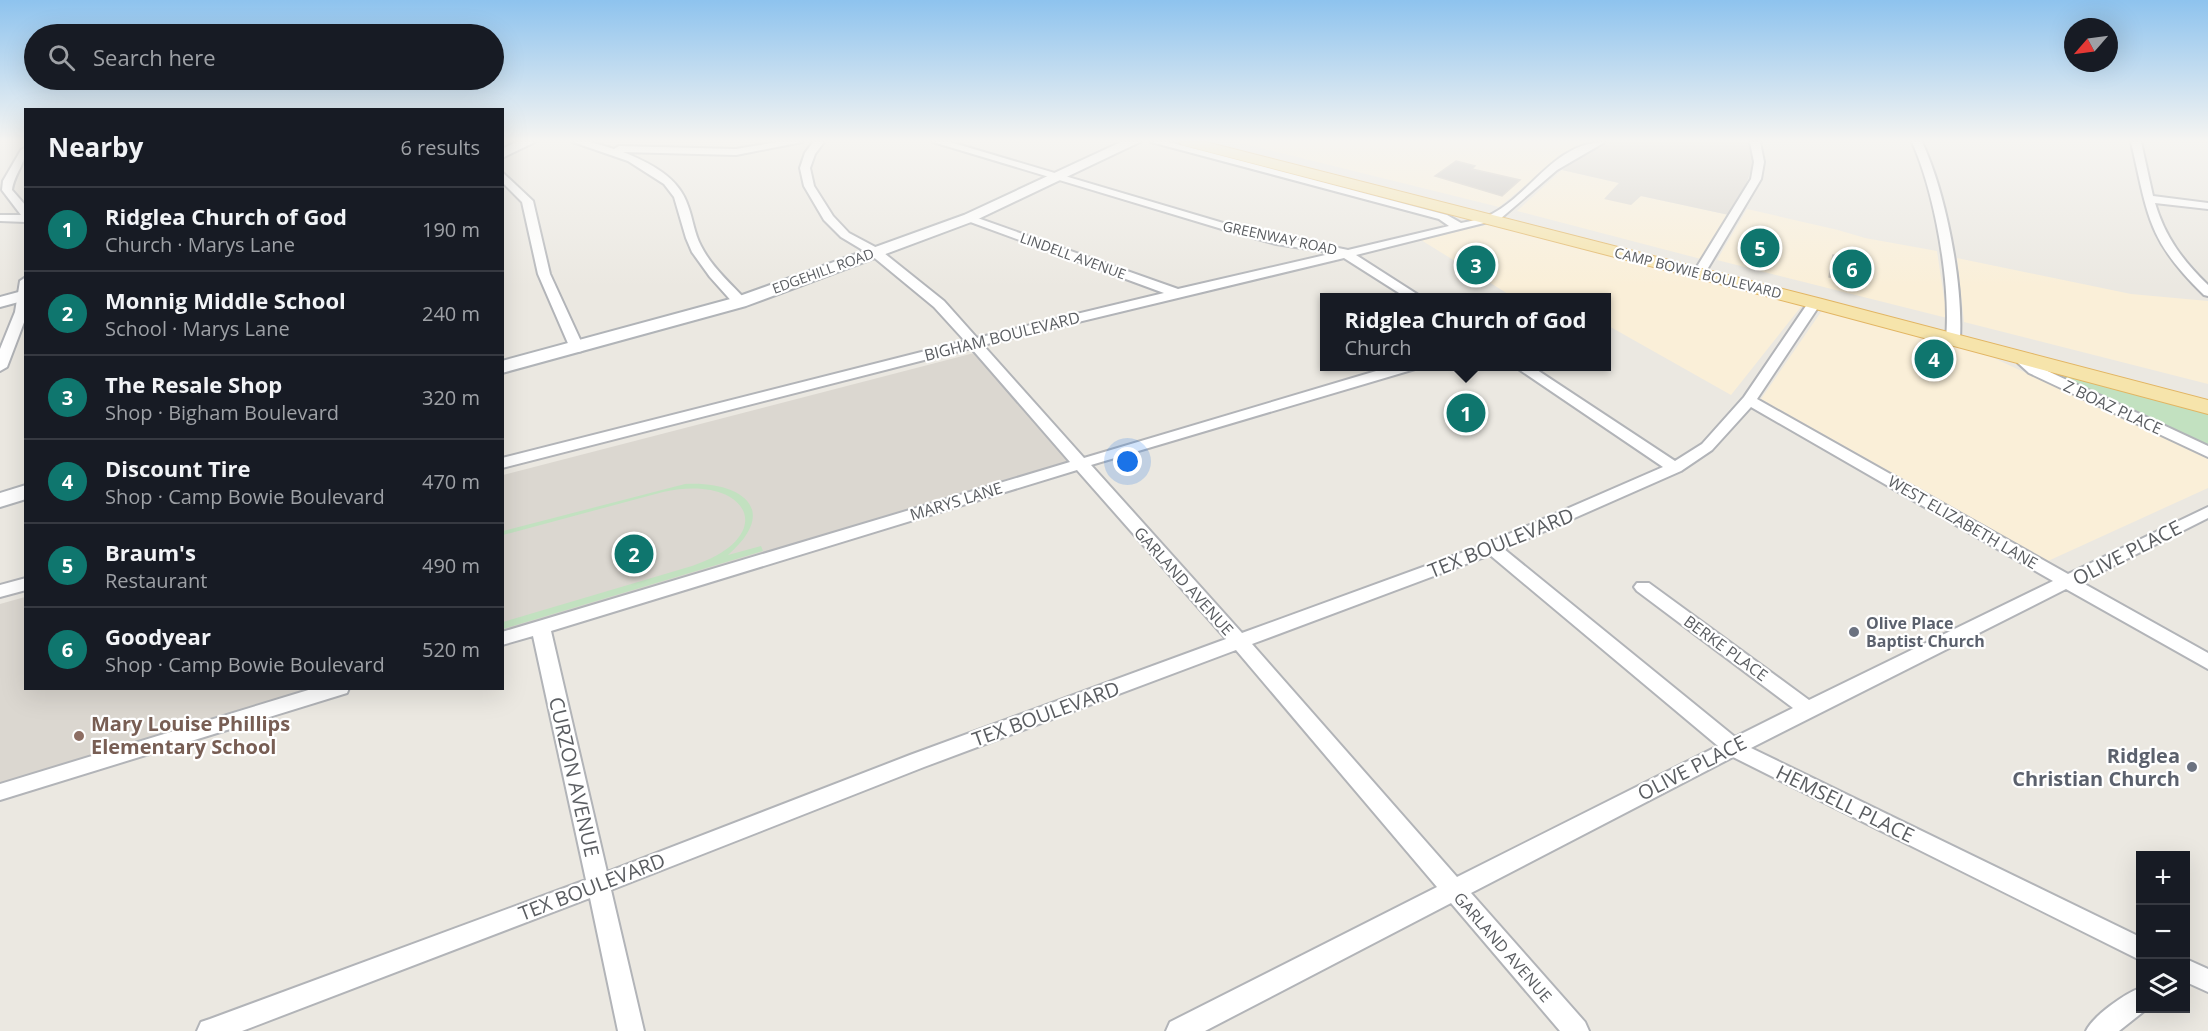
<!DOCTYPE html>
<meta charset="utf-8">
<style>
body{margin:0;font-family:"Open Sans",sans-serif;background:#242831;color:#f1f3f6}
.controls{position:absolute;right:18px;bottom:18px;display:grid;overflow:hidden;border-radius:0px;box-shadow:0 6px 24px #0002}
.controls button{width:54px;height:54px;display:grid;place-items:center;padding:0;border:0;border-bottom:2px solid #363941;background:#171b24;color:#f1f3f6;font:30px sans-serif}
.compass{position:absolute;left:2064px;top:18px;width:54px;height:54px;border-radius:50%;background:#171b24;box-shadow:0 6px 24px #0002;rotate:242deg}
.you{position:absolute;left:1128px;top:462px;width:21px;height:21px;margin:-15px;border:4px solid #fff;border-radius:50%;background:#1a73e8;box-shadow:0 0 0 9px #1a73e833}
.badge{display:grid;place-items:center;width:39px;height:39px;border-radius:50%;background:#0f766e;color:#fff;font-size:20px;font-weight:700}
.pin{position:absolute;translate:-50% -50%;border:3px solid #fff;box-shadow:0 2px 6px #0006}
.popup{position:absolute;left:1320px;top:293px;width:291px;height:78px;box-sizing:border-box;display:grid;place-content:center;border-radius:0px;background:#171b24;filter:drop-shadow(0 2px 4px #0005);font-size:20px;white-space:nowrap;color:#9ea1a6}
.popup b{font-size:22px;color:#f1f3f6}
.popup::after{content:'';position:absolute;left:50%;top:100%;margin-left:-12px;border:12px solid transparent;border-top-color:#171b24}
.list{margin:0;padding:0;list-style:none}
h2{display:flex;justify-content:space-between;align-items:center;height:78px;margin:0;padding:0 24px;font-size:26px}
h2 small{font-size:20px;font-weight:400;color:#9ea1a6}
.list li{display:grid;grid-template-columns:39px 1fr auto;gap:18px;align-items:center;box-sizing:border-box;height:84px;padding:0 24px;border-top:2px solid #363941}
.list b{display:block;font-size:22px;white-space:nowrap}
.list p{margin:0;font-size:20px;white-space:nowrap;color:#9ea1a6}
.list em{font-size:20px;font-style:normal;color:#9ea1a6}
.icon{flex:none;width:33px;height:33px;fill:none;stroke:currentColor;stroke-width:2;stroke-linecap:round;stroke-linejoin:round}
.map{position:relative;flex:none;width:2208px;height:1031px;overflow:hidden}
.search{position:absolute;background:#171b24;box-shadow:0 6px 24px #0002;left:24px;top:24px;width:480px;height:66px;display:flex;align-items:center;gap:15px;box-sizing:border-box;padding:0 21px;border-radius:33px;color:#9ea1a6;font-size:22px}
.panel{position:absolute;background:#171b24;box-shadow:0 6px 24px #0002;left:24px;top:108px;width:480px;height:582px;border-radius:0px}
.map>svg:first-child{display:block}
</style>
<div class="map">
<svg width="2208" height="1031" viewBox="0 0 2208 1031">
<rect width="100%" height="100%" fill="#ebe8e1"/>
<!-- commercial -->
<g fill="#faefd8">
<path d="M1237,142H1587L1589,143L1552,164L1499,207Z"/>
<path d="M1562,170L1619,183L1605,198L1641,196L1729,215L1701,259L1517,211Z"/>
<path d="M1747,209L1838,230L1865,238L1937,251L1947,318L1717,260Z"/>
<path d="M1490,224L1804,303L1731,395L1607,325V298L1513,297L1421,240Z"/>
<path d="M1957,258L2131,294L2208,301V384L1964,322Z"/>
<path d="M1823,309L1983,353L2208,458V488L2048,561L1761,399Z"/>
</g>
<!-- education -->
<g fill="#dbd7d0">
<path d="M1611,142H1749L1752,153V167L1742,196L1729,215L1641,196L1631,205L1604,199L1619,183L1562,170L1585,153Z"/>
<path d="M974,353L1069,462L503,633V475Z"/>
<path d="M25,597L26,688L317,689L0,783V604Z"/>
</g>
<!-- green -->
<g fill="#c2e1c0">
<path d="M2054,371L2208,413V445L2056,375Z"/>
<path d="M685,484C739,481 782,508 728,555L761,546L763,551L503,629V622L692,566C782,536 748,473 663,492L503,535V531Z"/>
</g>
<!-- building -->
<g fill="#c7c3be" stroke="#cfc9c0" stroke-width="1.5">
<path d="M1456,161L1475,166L1472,169L1520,180L1502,196L1435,176Z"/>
<path d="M1755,235L1776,240L1765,262L1744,257Z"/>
<path d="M1833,255L1853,258L1850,281L1829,277Z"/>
</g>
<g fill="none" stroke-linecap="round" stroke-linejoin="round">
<defs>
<g id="street">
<path d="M573,142H591L614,149L619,146L736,149L777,142H802L736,155L623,152C650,163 679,177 688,206C693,219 694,233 701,246C711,266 729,282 745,299L746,302L745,305H735L710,277L692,252L686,238L674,197L664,184L628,161Z"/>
<path d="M813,142H824L815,154L810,168L814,186L833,216L849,233L879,249L944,301L977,338L1164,293L965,220L963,218L969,215L1178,289L1334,253L1276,244L1232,232L933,142H950L1240,228L1348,250L1449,226L1439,219L1151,142H1169L1447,215L1461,223C1471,221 1483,219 1492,214C1532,193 1555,142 1605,142L1557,170L1500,219L1356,255L1423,298H1407L1344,258L983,345L1084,458L1393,366H1417L1415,369L1091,465L1242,633L1486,544L1663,467L1514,366H1531L1675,461L1702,444L1744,397L1810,300L1815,299L1821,303L1757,399L2068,574L2208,507V518L2081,582L2208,653V669L2066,589L1751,748L2140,937V960L1733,757L1471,893L1585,1022L1589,1031H1560L1451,903L1205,1031H1166L1170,1022L1437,887L1236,650L924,767L611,890L644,1031H618L590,898L242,1031H197L201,1022L210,1019L586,880L533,636L502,645V632L1070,462L971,348L502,468V458L965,341L934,307L871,255L841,237L824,220L804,186L800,168L805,153ZM1751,407L2053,581L1809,700L1649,583H1637L1634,587L1637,591L1793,708L1735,737L1504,549L1681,471L1712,450ZM1077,470L1226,639L910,755L607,872L551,631ZM1490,555L1718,746L1457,877L1252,644Z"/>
<path d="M1750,142H1760L1764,162L1761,179L1708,268H1700L1698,265L1751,179L1754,162Z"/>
<path d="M1912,142H1922C1946,193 1963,283 1960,339L1953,343L1946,339C1951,284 1935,193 1912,142Z"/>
<path d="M2131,142H2141L2153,196L2208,203V209L2155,203C2165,237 2183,261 2208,285V296L2204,295C2147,240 2148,215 2131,142Z"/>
<path d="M26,147C26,164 14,174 12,190L26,206V222L0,221V215H21L2,190L3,181L21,150Z"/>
<path d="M502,172L533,201L550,274L584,348L582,351L577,352L570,348L538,274L522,202L502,182Z"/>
<path d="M26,277V317L7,367L0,371V349L15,312L20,281Z"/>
<path d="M2029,355L2034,356L2036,359L2033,363L2039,367L2208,446V457L2029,373L2018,363L2024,356Z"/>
<path d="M26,578V590L0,597V585Z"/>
<path d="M315,688H349L347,693L0,800V784Z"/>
<path d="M2186,959L2208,969V992L2186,982Z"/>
<path d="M2140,988V1008H2148L2119,1031H2086C2093,1016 2124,994 2140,988Z"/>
</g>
<g id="secondary">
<path d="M516,142H535L502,158V149Z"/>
<path d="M1121,142H1140L974,221L746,306L502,373V361L734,298L964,215Z"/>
<path d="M26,290V300L0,307V297Z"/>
<path d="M26,485V499L0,507V493Z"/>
</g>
<path id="primary" d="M1179,142H1206L1822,299L2208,400V414L1808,307L1182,145Z"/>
</defs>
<!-- street casing -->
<use href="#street" stroke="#b2b4b8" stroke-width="4"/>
<!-- secondary casing -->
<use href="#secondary" stroke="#b1b4b8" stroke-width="4"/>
<!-- primary casing -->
<use href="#primary" stroke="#e2b563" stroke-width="2"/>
<!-- street -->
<use href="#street" fill="#fff" fill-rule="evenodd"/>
<!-- secondary -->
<use href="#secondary" fill="#fff" fill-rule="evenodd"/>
<!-- primary -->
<use href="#primary" fill="#f6e4ab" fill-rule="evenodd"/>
</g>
<!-- sky -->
<linearGradient id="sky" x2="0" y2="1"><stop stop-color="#8ec3ee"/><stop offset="0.49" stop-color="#f6f5f2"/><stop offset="1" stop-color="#f6f5f2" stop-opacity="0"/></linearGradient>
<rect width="2208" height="287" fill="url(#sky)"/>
<!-- markers -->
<g fill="#6b7280" stroke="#fff" stroke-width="2">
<circle cx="1854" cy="632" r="6"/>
<circle cx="2192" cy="767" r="6"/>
</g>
<circle fill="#8d6e63" stroke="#fff" stroke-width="2" cx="79" cy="736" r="6"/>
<g text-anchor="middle" stroke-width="4.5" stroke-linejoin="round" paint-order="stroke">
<!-- far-street labels -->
<g font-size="14" fill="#5a5d61" stroke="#fff">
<text transform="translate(1280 238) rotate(12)" y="5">GREENWAY ROAD</text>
<text transform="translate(1073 256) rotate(20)" y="5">LINDELL AVENUE</text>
<text transform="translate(823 271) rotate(-20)" y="5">EDGEHILL ROAD</text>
<text transform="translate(1698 273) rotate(14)" y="5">CAMP BOWIE BOULEVARD</text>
</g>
<!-- street labels -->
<g font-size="16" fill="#5a5d61" stroke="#fff">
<text transform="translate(1002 336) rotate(-14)" y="6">BIGHAM BOULEVARD</text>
<text transform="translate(2113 407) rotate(25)" y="6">Z BOAZ PLACE</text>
<text transform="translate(956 501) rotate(-17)" y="6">MARYS LANE</text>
<text transform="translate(1963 522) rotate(30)" y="6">WEST ELIZABETH LANE</text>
<text transform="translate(1184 581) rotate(48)" y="6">GARLAND AVENUE</text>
<text transform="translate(1726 648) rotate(36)" y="6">BERKE PLACE</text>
<text transform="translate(1503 947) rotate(49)" y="6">GARLAND AVENUE</text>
</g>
<!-- worship labels -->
<g font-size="16" font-weight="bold" fill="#5b616d" stroke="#fff" text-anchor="start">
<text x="1866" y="629">Olive Place<tspan x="1866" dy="18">Baptist Church</tspan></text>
</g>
<!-- near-street labels -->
<g font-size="20" fill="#5a5d61" stroke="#fff">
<text transform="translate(1501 543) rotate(-22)" y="7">TEX BOULEVARD</text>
<text transform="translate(2127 553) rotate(-27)" y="7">OLIVE PLACE</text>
<text transform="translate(1046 714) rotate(-20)" y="7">TEX BOULEVARD</text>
<text transform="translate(1692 768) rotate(-27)" y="7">OLIVE PLACE</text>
<text transform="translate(574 777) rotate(77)" y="7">CURZON AVENUE</text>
<text transform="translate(1845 804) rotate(26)" y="7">HEMSELL PLACE</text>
<text transform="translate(592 887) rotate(-21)" y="7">TEX BOULEVARD</text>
</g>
<!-- near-education labels -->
<g font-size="20" font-weight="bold" fill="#785e54" stroke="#fff" text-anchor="start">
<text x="91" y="731">Mary Louise Phillips<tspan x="91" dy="23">Elementary School</tspan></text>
</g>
<!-- near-worship labels -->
<g font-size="20" font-weight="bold" fill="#5b616d" stroke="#fff" text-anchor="end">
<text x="2180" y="763">Ridglea<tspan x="2180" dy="23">Christian Church</tspan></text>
</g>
</g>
</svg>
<div class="controls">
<button>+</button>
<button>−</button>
<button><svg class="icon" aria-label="layers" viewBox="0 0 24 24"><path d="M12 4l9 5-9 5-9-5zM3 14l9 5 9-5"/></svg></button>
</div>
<svg class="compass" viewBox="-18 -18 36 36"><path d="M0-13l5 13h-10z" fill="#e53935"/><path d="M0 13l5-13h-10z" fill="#9ea1a6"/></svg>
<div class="you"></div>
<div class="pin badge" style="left:1466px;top:413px">1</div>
<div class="popup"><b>Ridglea Church of God</b>Church</div>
<div class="pin badge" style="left:634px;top:554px">2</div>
<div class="pin badge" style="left:1476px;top:265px">3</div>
<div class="pin badge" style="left:1934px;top:359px">4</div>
<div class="pin badge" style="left:1760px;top:248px">5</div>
<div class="pin badge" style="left:1852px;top:269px">6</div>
<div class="search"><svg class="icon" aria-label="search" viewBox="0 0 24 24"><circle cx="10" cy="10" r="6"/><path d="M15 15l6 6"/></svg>Search here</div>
<section class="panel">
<h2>Nearby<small>6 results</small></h2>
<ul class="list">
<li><span class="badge">1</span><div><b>Ridglea Church of God</b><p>Church · Marys Lane</p></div><em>190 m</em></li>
<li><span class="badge">2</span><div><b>Monnig Middle School</b><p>School · Marys Lane</p></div><em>240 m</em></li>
<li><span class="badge">3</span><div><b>The Resale Shop</b><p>Shop · Bigham Boulevard</p></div><em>320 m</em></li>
<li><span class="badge">4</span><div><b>Discount Tire</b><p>Shop · Camp Bowie Boulevard</p></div><em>470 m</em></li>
<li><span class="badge">5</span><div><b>Braum's</b><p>Restaurant</p></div><em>490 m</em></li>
<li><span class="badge">6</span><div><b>Goodyear</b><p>Shop · Camp Bowie Boulevard</p></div><em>520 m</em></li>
</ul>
</section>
</div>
